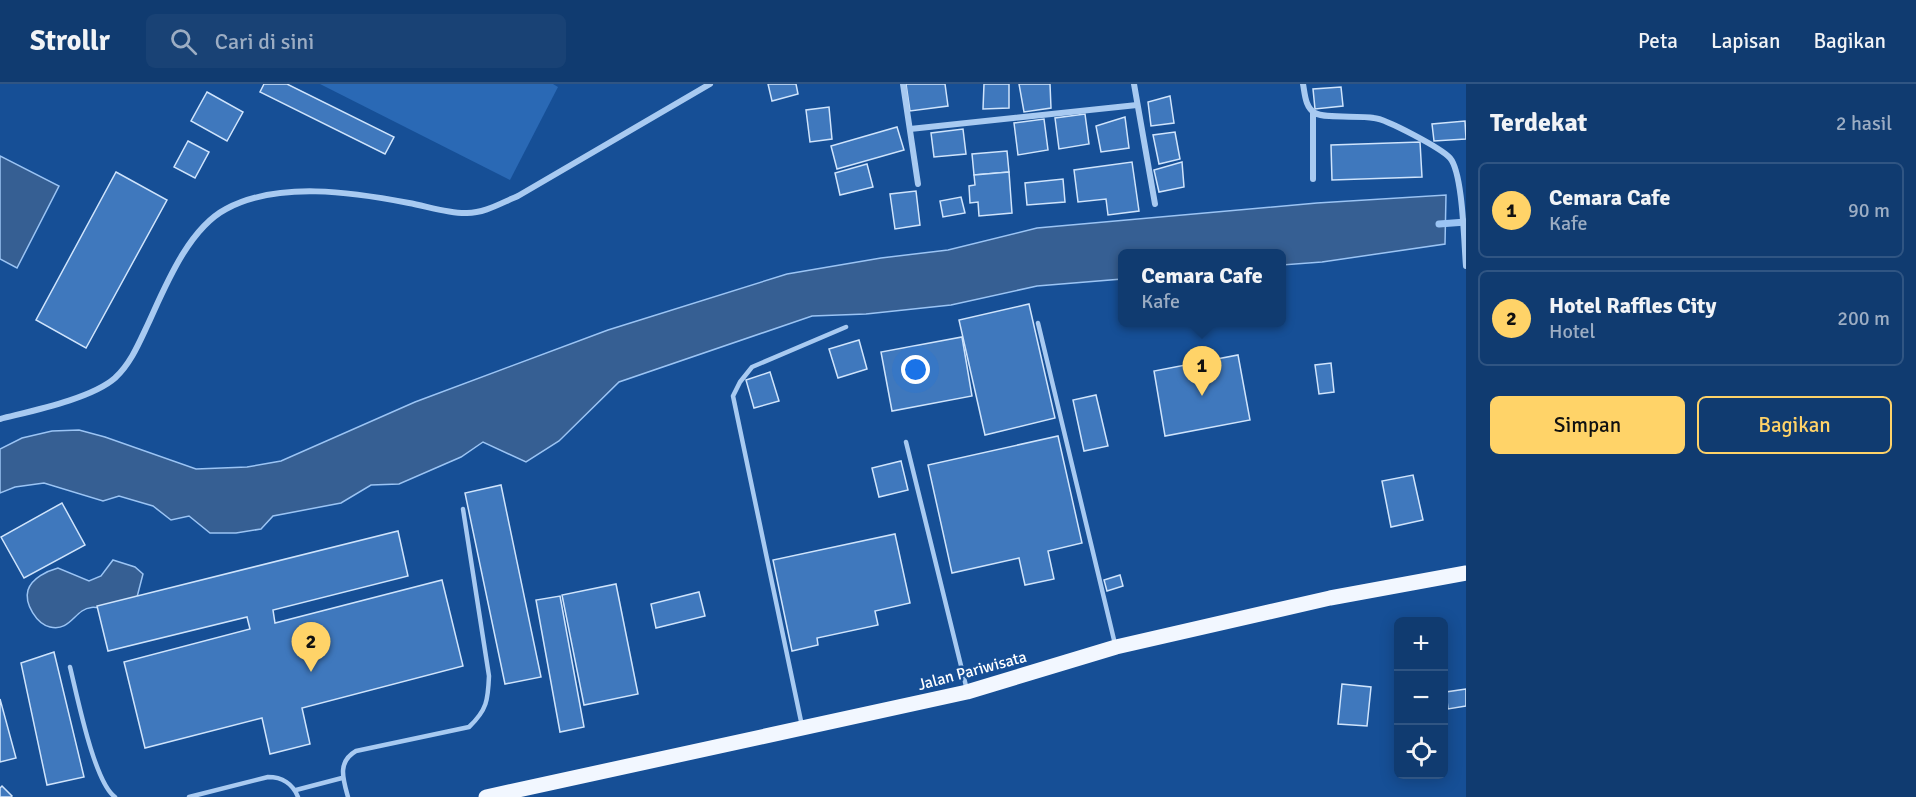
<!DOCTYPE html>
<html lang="id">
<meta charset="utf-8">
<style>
body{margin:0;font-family:Signika,sans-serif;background:#194275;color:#f1f3f6}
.controls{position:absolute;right:18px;bottom:18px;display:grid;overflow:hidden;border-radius:9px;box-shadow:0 3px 15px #0003}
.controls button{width:54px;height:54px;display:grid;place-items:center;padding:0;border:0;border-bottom:2px solid #305583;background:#103b70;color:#f1f3f6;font:30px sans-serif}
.you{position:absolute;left:916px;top:286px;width:21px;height:21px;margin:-15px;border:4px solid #fff;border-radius:50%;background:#1a73e8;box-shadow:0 0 0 9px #1a73e833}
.badge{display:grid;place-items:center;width:39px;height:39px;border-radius:50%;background:#ffd368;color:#111;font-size:20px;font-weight:700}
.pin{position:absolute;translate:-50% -50px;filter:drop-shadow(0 2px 3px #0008)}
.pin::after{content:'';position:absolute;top:32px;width:21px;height:18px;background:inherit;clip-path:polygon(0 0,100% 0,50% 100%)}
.popup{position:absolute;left:1118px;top:165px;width:168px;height:78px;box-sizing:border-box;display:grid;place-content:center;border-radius:9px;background:#103b70;filter:drop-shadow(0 2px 4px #0005);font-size:20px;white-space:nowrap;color:#9cadc3}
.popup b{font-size:22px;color:#f1f3f6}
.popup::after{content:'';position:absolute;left:50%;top:100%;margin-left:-12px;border:12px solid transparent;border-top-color:#103b70}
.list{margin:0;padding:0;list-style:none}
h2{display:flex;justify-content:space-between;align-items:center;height:78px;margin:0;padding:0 24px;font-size:26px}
h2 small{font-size:20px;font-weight:400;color:#9cadc3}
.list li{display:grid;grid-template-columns:39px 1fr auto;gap:18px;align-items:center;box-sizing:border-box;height:96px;margin:0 12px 12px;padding:0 12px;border:2px solid #305583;border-radius:9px}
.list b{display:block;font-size:22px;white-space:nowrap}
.list p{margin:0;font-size:20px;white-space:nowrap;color:#9cadc3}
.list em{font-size:20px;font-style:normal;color:#9cadc3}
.actions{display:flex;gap:12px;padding:18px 24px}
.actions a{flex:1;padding:14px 0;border:2px solid #ffd368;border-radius:9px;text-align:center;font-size:21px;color:#ffd368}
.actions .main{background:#ffd368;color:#111}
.icon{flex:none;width:33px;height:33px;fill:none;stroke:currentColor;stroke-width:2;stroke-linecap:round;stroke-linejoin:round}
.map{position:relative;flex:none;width:1466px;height:713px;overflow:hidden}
header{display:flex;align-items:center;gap:36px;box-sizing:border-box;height:84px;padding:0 30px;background:#103b70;border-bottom:2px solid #305583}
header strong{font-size:28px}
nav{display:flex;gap:33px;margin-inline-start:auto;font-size:21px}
.search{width:420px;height:54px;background:#194275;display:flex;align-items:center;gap:15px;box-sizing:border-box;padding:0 21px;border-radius:9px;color:#9cadc3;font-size:22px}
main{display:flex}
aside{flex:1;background:#103b70}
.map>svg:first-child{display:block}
</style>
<header>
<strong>Strollr</strong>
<div class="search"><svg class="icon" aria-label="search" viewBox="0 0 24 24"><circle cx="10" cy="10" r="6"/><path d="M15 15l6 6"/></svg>Cari di sini</div>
<nav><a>Peta</a><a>Lapisan</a><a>Bagikan</a></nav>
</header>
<main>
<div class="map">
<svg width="1466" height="713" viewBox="0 0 1466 713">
<rect width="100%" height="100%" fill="#164f96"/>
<!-- green -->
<path fill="#2a69b5" d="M320,0H553L558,3L510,96Z"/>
<!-- water -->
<g fill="#365f93" stroke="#9bc4f4" stroke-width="1.5">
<path d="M0,72L59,102L17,184L0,175Z"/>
<path d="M1446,111L1445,160L1322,178L1282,181V170H1122V195L1037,202L951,221L866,230L812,232L619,298L559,357L526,378L483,358L461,373L399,400L371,401L341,419L273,432L261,445L236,449H210L189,432L171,436L153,422L119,412L103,417L44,399L15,403L0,409V365L22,354L52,347L79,346L105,353L196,385L247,383L281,377L415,318L608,246L787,190L881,174L948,166L1037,144L1317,119Z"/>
<path d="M113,476L135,483L143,490L136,517C129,520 122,523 114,524C103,527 93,519 82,527C72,534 66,547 50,543C37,540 24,520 28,506C32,494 47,487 58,484L89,497L101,492Z"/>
</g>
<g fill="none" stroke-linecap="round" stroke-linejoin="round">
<!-- stream -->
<path stroke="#9bc4f4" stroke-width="7" d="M1439,140L1466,138"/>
</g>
<!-- building -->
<g fill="#3f78bd" stroke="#cfe4fc" stroke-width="1.5">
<path d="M264,0H287L394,53L385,70L260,8Z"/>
<path d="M768,0H796L798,10L772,17Z"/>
<path d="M906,0H945L948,22L910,27Z"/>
<path d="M984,0H1009V24L983,25Z"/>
<path d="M1019,0H1050L1051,24L1024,28Z"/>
<path d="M1341,3L1343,22L1315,25L1313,5Z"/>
<path d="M207,8L243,28L227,57L191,37Z"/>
<path d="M1170,12L1174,39L1151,42L1148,18Z"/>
<path d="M829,23L832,55L810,58L806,26Z"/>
<path d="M1085,30L1089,60L1059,65L1055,34Z"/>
<path d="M1125,33L1129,64L1101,68L1096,42Z"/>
<path d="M1044,35L1048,66L1018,71L1014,39Z"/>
<path d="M1465,37L1466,55L1434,57L1432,40Z"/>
<path d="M897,43L904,66L837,85L831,62Z"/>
<path d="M963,45L966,70L934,73L931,49Z"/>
<path d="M1175,48L1180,75L1159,80L1153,51Z"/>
<path d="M188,57L209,68L195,94L174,83Z"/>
<path d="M1420,58L1422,93L1332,96L1331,61Z"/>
<path d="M1007,67L1009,88L974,91L972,70Z"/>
<path d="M1132,78L1139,127L1108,131L1106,115L1078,118L1074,86Z"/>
<path d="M1182,78L1184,103L1159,108L1154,86Z"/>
<path d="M867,80L873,103L840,111L835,89Z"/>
<path d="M116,88L167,116L86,264L36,236Z"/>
<path d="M1009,88L1012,129L979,132L978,118L970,119L969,102L975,101L974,91Z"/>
<path d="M1063,95L1065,118L1027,121L1025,99Z"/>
<path d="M916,107L920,141L895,145L890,110Z"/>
<path d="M961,113L965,129L943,133L940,117Z"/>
<path d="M1029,220L1055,334L985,351L959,236Z"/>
<path d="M962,253L972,312L892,327L881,268Z"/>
<path d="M859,256L867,285L838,294L829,265Z"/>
<path d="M1238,271L1250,336L1165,352L1154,287Z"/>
<path d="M1331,279L1334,308L1319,310L1315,281Z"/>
<path d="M770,288L779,317L754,324L746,296Z"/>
<path d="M1096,311L1108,362L1084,367L1073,316Z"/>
<path d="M1058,352L1082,459L1048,467L1054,495L1025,501L1019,474L952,489L928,381Z"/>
<path d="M901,377L908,406L879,413L872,384Z"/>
<path d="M1413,391L1423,436L1391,443L1382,397Z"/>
<path d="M501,401L541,593L505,600L465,409Z"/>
<path d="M62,419L85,461L24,494L1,453Z"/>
<path d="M398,447L408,492L273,526L275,539L442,496L463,582L302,624L310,660L270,670L262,634L145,664L124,578L250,545L247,533L108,567L97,522Z"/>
<path d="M895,450L910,519L875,527L878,541L817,554L818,561L792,567L773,476Z"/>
<path d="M1120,491L1123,502L1107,507L1104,496Z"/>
<path d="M616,500L638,610L584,621L562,511Z"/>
<path d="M699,508L705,532L656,544L651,520Z"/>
<path d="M560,512L584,643L560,648L536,516Z"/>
<path d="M54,568L84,693L47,701L21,579Z"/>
<path d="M1342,600L1371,603L1367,642L1338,640Z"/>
<path d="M1466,605V622L1448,625L1446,608Z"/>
<path d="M0,615L16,674L0,678Z"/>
<path d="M2,702L12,712L11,713H0V704Z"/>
</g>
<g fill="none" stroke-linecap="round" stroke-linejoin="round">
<!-- service -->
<g stroke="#a8caf1" stroke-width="4.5">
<path d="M1038,239L1115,560"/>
<path d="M906,358L967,606"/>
<path d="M70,583C77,611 94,698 115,713"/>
<path d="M802,642L733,312L740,298L752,283L846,243"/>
<path d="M296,706L342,694"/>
<path d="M189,713L268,693C282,693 293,700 298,713"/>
<path d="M348,713C343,695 337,678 356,667L469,643C487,626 488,616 489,592L463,425"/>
</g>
<!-- minor -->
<g stroke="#a8caf1" stroke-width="6">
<path d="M903,0L918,100"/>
<path d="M1134,0L1155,120"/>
<path d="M1303,0C1305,10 1305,23 1315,29C1326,35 1359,31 1374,34C1386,35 1441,64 1450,74C1463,89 1464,160 1466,182"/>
<path d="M910,45L1137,21"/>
<path d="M1313,95V28"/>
<path d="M0,335C31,327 91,315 115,294C131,279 139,259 148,240C165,203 188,145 226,125C278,97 352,108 409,119C426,122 450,130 467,129C485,129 501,119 518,112L710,0"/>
</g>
<!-- primary -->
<path stroke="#f2f7ff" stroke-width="15" d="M486,713L967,608L1116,563L1330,514L1466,489"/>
</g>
<g text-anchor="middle" stroke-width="5" stroke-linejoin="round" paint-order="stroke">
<!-- street labels -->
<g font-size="16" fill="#fff" stroke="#164f96">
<text transform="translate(972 586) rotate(-15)" y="6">Jalan Pariwisata</text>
</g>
</g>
</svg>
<div class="controls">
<button>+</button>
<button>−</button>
<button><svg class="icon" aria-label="locate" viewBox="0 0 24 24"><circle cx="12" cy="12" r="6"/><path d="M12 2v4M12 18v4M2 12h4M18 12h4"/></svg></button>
</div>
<div class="you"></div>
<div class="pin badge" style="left:1202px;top:312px">1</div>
<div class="popup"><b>Cemara Cafe</b>Kafe</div>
<div class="pin badge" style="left:311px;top:588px">2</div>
</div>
<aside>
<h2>Terdekat<small>2 hasil</small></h2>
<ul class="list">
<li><span class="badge">1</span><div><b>Cemara Cafe</b><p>Kafe</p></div><em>90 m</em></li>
<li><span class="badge">2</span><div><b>Hotel Raffles City</b><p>Hotel</p></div><em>200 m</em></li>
</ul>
<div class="actions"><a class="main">Simpan</a><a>Bagikan</a></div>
</aside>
</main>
